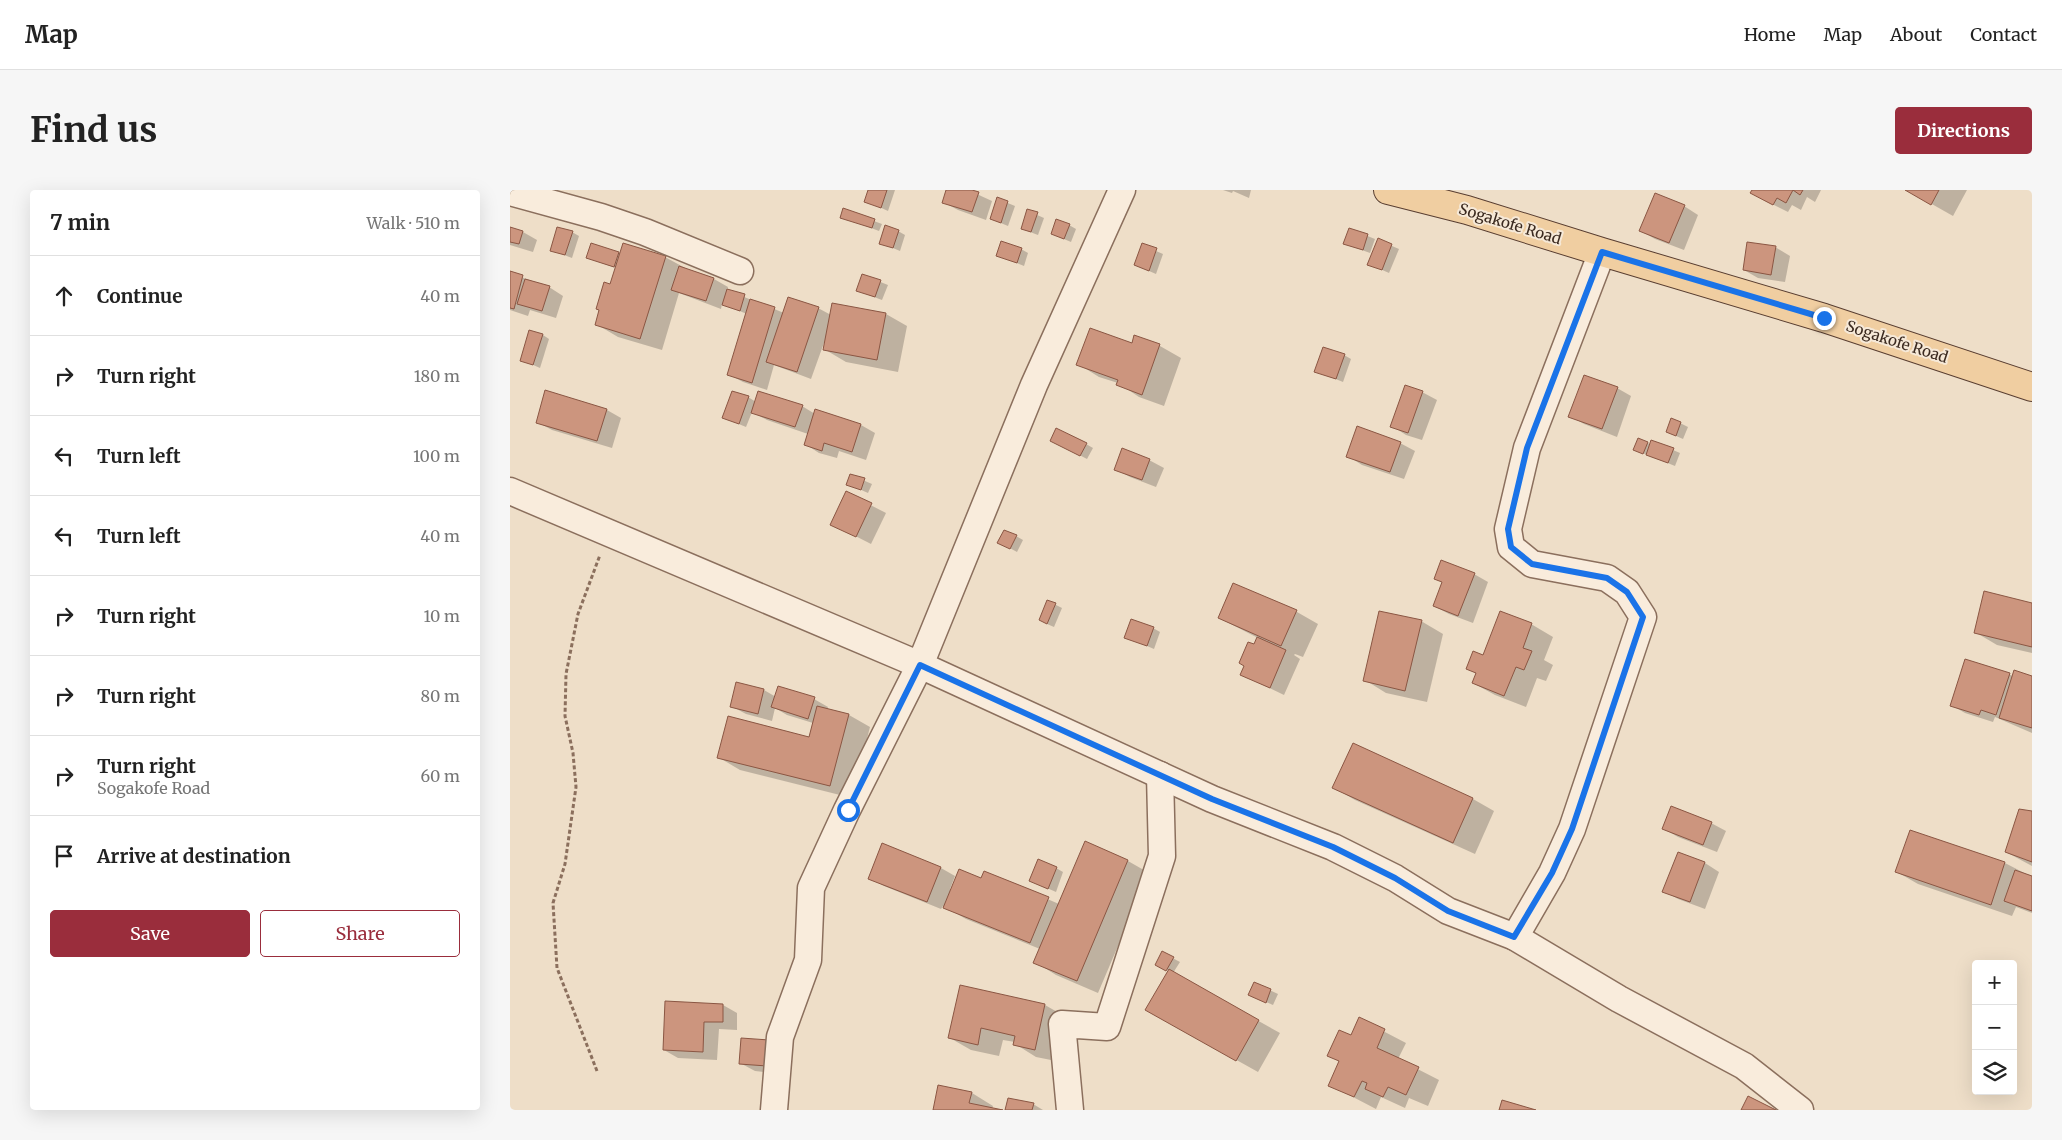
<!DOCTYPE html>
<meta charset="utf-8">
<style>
body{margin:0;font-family:Merriweather,serif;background:#f6f6f6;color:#222}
.controls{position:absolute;right:15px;bottom:15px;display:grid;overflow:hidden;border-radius:5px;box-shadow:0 5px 20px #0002}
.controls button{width:45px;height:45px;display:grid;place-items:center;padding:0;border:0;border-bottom:1px solid #e0e0e0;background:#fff;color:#222;font:25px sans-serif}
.stop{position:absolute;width:15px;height:15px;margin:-11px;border:4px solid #1a73e8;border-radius:50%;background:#fff}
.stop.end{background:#1a73e8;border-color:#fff;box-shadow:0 1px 5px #0008}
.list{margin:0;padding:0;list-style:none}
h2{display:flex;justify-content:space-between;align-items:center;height:65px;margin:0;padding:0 20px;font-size:21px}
h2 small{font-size:16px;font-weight:400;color:#767676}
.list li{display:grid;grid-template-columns:32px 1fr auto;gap:15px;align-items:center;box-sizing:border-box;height:80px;padding:0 20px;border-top:1px solid #e0e0e0}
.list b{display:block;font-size:19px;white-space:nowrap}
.list p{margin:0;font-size:16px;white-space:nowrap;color:#767676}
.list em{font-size:16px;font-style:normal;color:#767676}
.actions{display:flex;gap:10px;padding:15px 20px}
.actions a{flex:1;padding:11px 0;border:1px solid #9a2d3c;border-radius:5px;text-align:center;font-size:18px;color:#9a2d3c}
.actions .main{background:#9a2d3c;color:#fff}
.icon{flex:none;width:28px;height:28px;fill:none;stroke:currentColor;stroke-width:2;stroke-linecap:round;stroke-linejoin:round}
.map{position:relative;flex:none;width:1522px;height:920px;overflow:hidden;border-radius:5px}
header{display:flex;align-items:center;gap:30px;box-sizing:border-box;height:70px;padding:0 25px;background:#fff;border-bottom:1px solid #e0e0e0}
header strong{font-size:24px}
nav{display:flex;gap:28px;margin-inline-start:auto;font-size:18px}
.intro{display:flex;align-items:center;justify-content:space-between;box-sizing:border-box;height:120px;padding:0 30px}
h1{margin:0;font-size:35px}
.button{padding:12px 22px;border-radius:5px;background:#9a2d3c;color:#fff;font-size:18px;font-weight:700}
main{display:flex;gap:30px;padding:0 30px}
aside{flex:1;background:#fff;border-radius:5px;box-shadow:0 5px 20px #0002}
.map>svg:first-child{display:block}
</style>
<header>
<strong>Map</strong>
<nav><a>Home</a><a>Map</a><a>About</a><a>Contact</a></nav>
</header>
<div class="intro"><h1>Find us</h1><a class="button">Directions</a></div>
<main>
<aside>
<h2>7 min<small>Walk · 510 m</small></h2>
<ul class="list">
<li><svg class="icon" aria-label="ahead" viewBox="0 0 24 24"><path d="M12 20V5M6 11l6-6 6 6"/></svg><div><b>Continue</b></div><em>40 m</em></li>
<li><svg class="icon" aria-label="right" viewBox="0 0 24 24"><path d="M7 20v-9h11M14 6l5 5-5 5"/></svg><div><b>Turn right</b></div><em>180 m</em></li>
<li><svg class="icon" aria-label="left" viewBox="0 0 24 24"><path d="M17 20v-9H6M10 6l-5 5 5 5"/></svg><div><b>Turn left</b></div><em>100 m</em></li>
<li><svg class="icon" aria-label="left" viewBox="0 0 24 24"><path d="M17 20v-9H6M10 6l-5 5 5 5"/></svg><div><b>Turn left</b></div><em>40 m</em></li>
<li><svg class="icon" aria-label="right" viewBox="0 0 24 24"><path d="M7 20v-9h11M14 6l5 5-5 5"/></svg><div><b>Turn right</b></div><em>10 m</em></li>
<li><svg class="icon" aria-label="right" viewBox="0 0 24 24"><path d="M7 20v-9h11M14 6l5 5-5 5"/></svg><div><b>Turn right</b></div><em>80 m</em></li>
<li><svg class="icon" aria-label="right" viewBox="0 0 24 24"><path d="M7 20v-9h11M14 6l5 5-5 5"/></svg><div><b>Turn right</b><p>Sogakofe Road</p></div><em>60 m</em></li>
<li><svg class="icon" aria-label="arrive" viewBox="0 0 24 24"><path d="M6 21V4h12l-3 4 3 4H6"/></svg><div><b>Arrive at destination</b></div></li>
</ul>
<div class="actions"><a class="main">Save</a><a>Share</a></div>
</aside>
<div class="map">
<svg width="1522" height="920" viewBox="0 0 1522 920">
<rect width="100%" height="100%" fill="#eedec8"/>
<!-- shadow -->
<g fill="#0003">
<path d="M360,0H385L378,21L356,11Z"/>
<path d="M437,0H458L482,11L476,30L448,20L433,12Z"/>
<path d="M713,0H741L739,8L723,1L722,3Z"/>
<path d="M1243,0H1311L1305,12L1297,7L1291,20L1282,15L1278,22L1256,11Z"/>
<path d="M1397,0H1457L1443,26Z"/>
<path d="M488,9L505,16L498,36L481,29Z"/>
<path d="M1174,16L1188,25L1174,60L1145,49L1131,41Z"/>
<path d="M334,20L372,34L369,41L332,27Z"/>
<path d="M518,21L534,28L528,45L512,39Z"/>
<path d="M559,35L566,39L561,52L542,44Z"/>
<path d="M0,38L13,42L27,50L23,62L0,55Z"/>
<path d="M840,39L865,49L860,63L835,54Z"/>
<path d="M388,41L395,45L390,61L371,53Z"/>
<path d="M62,42L69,46L62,68L41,60Z"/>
<path d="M868,50L889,59L879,83L859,74Z"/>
<path d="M632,55L653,64L646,84L625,75Z"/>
<path d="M1265,57L1280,66L1275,92L1248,88L1234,80Z"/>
<path d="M511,59L518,63L514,76L487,65Z"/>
<path d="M108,63L155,67L177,79L204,89L218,97L217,100L274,123L308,118L321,125L376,124L397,136L388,182L336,172L314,159L316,150H315L301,189L264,175L257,200L233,192L218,184L237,124L212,114L211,119L169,103L152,160L108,147L86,134L106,78L77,68Z"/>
<path d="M0,83L39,97L53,106L46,128L20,120L18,126L0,120Z"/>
<path d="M353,85L378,95L372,110L348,101Z"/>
<path d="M33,145L39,149L30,178L12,170Z"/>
<path d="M625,147L650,156L671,168L654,216L629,207L608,193L589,187L568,174L622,154Z"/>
<path d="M834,165L841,169L833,192L806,181Z"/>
<path d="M1107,198L1121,206L1107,247L1074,234L1060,226Z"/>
<path d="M912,202L927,210L912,250L896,245L882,236Z"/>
<path d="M238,207L246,212L292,216L305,224L306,220L351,235L365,243L356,270L329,261L327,268L309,263L295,254L298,244L257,230L242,222L236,237L214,228Z"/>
<path d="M97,220L111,228L102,258L42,240L27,232Z"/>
<path d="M1162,229L1178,237L1173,249L1157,242Z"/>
<path d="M890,253L905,261L894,289L852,275L838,266Z"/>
<path d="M1137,253L1163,260L1170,263L1165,276L1125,260Z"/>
<path d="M548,254H576L583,258L577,269Z"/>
<path d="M639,270L654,278L646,297L620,287L605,279Z"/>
<path d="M341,285L362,294L358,303L338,294Z"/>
<path d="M337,303L376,323L361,354L322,334Z"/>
<path d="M506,346L513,350L507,362L496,356Z"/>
<path d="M964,384L978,392L963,433L939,424L924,416Z"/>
<path d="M724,394L787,422L808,434L793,467L785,464L784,465L790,469L774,505L732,485L748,448L709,428Z"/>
<path d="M538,411L552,418L544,437L537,434Z"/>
<path d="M1522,414V463L1487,455L1465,442Z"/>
<path d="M991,423L1021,434L1043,447L1034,470L1043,475L1036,491L1027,488L1016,517L985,505L963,493L967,484L958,479L974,466Z"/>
<path d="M911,431L933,444L917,512L876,503L855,490Z"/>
<path d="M643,438L650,442L644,459L616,447Z"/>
<path d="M1499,484L1504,487H1522V543L1485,527L1483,532L1455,523L1441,515Z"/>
<path d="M254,500L266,507L304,509L318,517L317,520L339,525L360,537L342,608L230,580L208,567L299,549L303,533L277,525L265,518L262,531L236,524L221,516Z"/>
<path d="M824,598L963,609L984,621L965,664L845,610Z"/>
<path d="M1522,622V676L1496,662Z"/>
<path d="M1201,633L1216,641L1207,662L1168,647L1154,639Z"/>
<path d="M1400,641L1495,673L1522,687V723L1506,717L1502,726L1408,694L1387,682Z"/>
<path d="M575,653L618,671L639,683L588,803L546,785L525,772L530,759L456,729L433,716L431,719L374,696L360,688L431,678L445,686L440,699L442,700L472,689L475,682L549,714Z"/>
<path d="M1168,663L1195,673L1209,682L1195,719L1168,709L1154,701Z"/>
<path d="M546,678L553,682L546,702L521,691Z"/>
<path d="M653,763L670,772L663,783L770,843L748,882L637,820L659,781L647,774Z"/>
<path d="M744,793L768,804L763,815L740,805Z"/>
<path d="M451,796L535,815L556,827L546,871L526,867L505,854V852L493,850L489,866L461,860L440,848Z"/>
<path d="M157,812L213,815L227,823V840L209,839L207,870L168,868L154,860Z"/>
<path d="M850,829L896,853L888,869L929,890L918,916L899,908L895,918L871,907L866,919L820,895L830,872L819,866L841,847Z"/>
<path d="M233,849L271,884L245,881L230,873Z"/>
<path d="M429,897L462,903L483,916L482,919L487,920H424Z"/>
<path d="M523,914L533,920H497Z"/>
</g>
<!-- building -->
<g fill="#cc957e" stroke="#8a5643">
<path d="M358,0H377L371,18L354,12Z"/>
<path d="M436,0H462L469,2L462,22L432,13Z"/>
<path d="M1242,0H1293L1290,5L1283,0L1276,13L1267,8L1263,15L1240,3Z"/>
<path d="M1395,0H1429L1421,15Z"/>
<path d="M1145,3L1175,15L1159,53L1129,41Z"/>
<path d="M487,7L498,11L491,33L480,29Z"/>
<path d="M333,18L365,29L362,38L330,28Z"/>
<path d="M517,19L528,22L521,42L511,39Z"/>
<path d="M546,29L560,34L554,49L541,44Z"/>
<path d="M375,35L389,40L383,58L369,54Z"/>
<path d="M0,37L13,41L9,54L0,52Z"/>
<path d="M47,37L63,41L55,65L40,61Z"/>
<path d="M839,38L858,44L853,60L833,54Z"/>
<path d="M868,48L882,54L872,80L857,75Z"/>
<path d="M491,51L512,58L507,73L486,66Z"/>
<path d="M1237,52L1266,56L1261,85L1233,80Z"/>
<path d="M81,53L109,62L104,77L76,68Z"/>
<path d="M113,53L156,66L130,149L85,135L89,120L86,119L94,92L100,94Z"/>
<path d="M632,53L647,58L639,81L624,75Z"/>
<path d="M169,76L204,88L196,111L161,100Z"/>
<path d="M0,81L13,85L4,119L0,118Z"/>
<path d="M352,84L371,90L365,107L346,101Z"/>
<path d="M15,89L40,96L32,121L7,114Z"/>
<path d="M217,99L235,104L230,121L212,115Z"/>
<path d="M278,107L309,117L287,182L256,172Z"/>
<path d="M240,109L265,117L242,193L217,185Z"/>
<path d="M322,113L376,123L367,170L313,160Z"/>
<path d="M580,138L622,153L624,145L650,154L632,205L606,195L608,190L566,175Z"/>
<path d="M19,140L33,144L23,175L10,171Z"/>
<path d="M813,157L835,164L826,189L804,182Z"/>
<path d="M1074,185L1108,197L1092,239L1058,227Z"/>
<path d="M895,195L913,201L898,243L880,237Z"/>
<path d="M35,200L97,219L87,251L26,233Z"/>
<path d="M222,201L239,206L229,234L212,228Z"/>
<path d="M248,201L293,215L285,237L241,223Z"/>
<path d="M305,219L351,234L342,262L314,253L312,261L294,255Z"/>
<path d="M1161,228L1171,232L1166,246L1156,242Z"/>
<path d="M847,236L891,252L880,282L836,267Z"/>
<path d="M546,238L577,253L570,266L540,251Z"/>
<path d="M1128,248L1138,252L1133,264L1123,260Z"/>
<path d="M1141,250L1164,258L1158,273L1136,265Z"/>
<path d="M612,258L640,269L632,290L604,280Z"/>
<path d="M340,284L355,288L351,300L336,295Z"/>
<path d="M336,301L362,313L346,347L320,335Z"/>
<path d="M494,340L507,345L500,359L487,353Z"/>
<path d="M931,370L965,383L948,426L923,416L932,392L924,389Z"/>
<path d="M723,393L787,420L771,456L708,428Z"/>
<path d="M1474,401L1522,413V457L1464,443Z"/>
<path d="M537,410L546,413L537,434L529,430Z"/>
<path d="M869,421L912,430L895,501L853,491Z"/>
<path d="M990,421L1022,433L1013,458L1022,461L1014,480L1006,477L994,506L962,493L966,483L956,479L963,461L973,465Z"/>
<path d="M621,429L644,437L637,456L614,448Z"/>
<path d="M747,447L776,460L760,498L730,485L734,476L729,473L738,452L744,454Z"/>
<path d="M1455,469L1500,483L1486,525L1471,520L1469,525L1440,516Z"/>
<path d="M1504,480L1522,486V538L1489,528Z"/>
<path d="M226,492L254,499L248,524L220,517Z"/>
<path d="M268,496L305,507L298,529L261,517Z"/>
<path d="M307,516L339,524L320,596L207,568L218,526L299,547Z"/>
<path d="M843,553L963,608L943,653L822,598Z"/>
<path d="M1161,616L1202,632L1193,655L1152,639Z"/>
<path d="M1509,619L1522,621V672L1495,662Z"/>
<path d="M1400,640L1495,672L1481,715L1385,682Z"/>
<path d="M575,651L618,670L567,791L523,773Z"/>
<path d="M372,653L431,677L417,712L358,689Z"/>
<path d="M1168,662L1195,672L1180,712L1152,702Z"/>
<path d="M528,669L547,677L538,699L519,691Z"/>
<path d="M449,679L471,688L474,681L539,707L520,753L433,718Z"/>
<path d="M1505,680L1522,686V721L1494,711Z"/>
<path d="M652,761L664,767L656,781L645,775Z"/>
<path d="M659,779L749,830L726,871L635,820Z"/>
<path d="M744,792L761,799L756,813L738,805Z"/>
<path d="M450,795L535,814L525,860L503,855L505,846L471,838L468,855L438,848Z"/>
<path d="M155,811L213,814V832H194L193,862L153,860Z"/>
<path d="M849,827L875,839L867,858L909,877L896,905L878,897L873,907L855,899L857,893L852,891L844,907L818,896L829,871L817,866L829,840L841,845Z"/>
<path d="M231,848L259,850L257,876L229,874Z"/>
<path d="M428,895L462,902L459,913L493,920H423Z"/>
<path d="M1238,906L1266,920H1231Z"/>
<path d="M498,908L524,913L522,920H495Z"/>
<path d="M992,910L1026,920H989Z"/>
</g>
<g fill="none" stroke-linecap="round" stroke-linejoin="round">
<defs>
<g id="minor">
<path d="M0,2L91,27L135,42L230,81"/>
<path d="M0,301L410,475L702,609L823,657L885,688L938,721L1005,747L1042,683L1062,639L1133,427L1117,402L1097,388L1022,374L1001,357L998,339L1017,258L1092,62"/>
<path d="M1005,747L1109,809L1234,876L1290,920"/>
<path d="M264,920L270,847L298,770L301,698L337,620L410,475L524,195L612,0"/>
<path d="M560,920L552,834L597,837L652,666L650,585"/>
</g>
<path id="major" d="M878,0L957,20L1092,62L1314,128L1522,197"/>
</defs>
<!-- minor casing -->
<use href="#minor" stroke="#8b6f5d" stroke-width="29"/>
<!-- major casing -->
<use href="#major" stroke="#593e31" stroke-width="30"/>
<!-- path -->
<path stroke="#8b6f5d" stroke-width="3" stroke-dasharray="4 2.5" stroke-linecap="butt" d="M87,881L47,778L43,713L55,674L66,597L63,563L55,526L56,484L68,424L90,365"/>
<!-- minor -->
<use href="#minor" stroke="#f9ecdc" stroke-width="26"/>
<!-- major -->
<use href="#major" stroke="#f0cea1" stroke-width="28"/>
</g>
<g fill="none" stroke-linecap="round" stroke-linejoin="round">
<!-- route -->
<path stroke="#1a73e8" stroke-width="6" d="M338,620L410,475L702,609L823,657L885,688L938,721L1004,747L1042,683L1062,639L1133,427L1117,402L1097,388L1022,374L1001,357L998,339L1017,258L1092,62L1314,128"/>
</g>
<g text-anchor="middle" stroke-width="4" stroke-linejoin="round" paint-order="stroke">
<!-- street labels -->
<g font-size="15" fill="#3b2a20" stroke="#f6e9d8">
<text transform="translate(1000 34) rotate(17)" y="5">Sogakofe Road</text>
<text transform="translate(1387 152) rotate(18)" y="5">Sogakofe Road</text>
</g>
</g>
</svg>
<div class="controls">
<button>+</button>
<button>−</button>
<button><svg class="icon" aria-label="layers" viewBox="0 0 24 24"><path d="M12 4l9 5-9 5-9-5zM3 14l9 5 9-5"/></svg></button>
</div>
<div class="stop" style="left:338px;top:620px"></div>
<div class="stop end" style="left:1314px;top:128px"></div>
</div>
</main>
